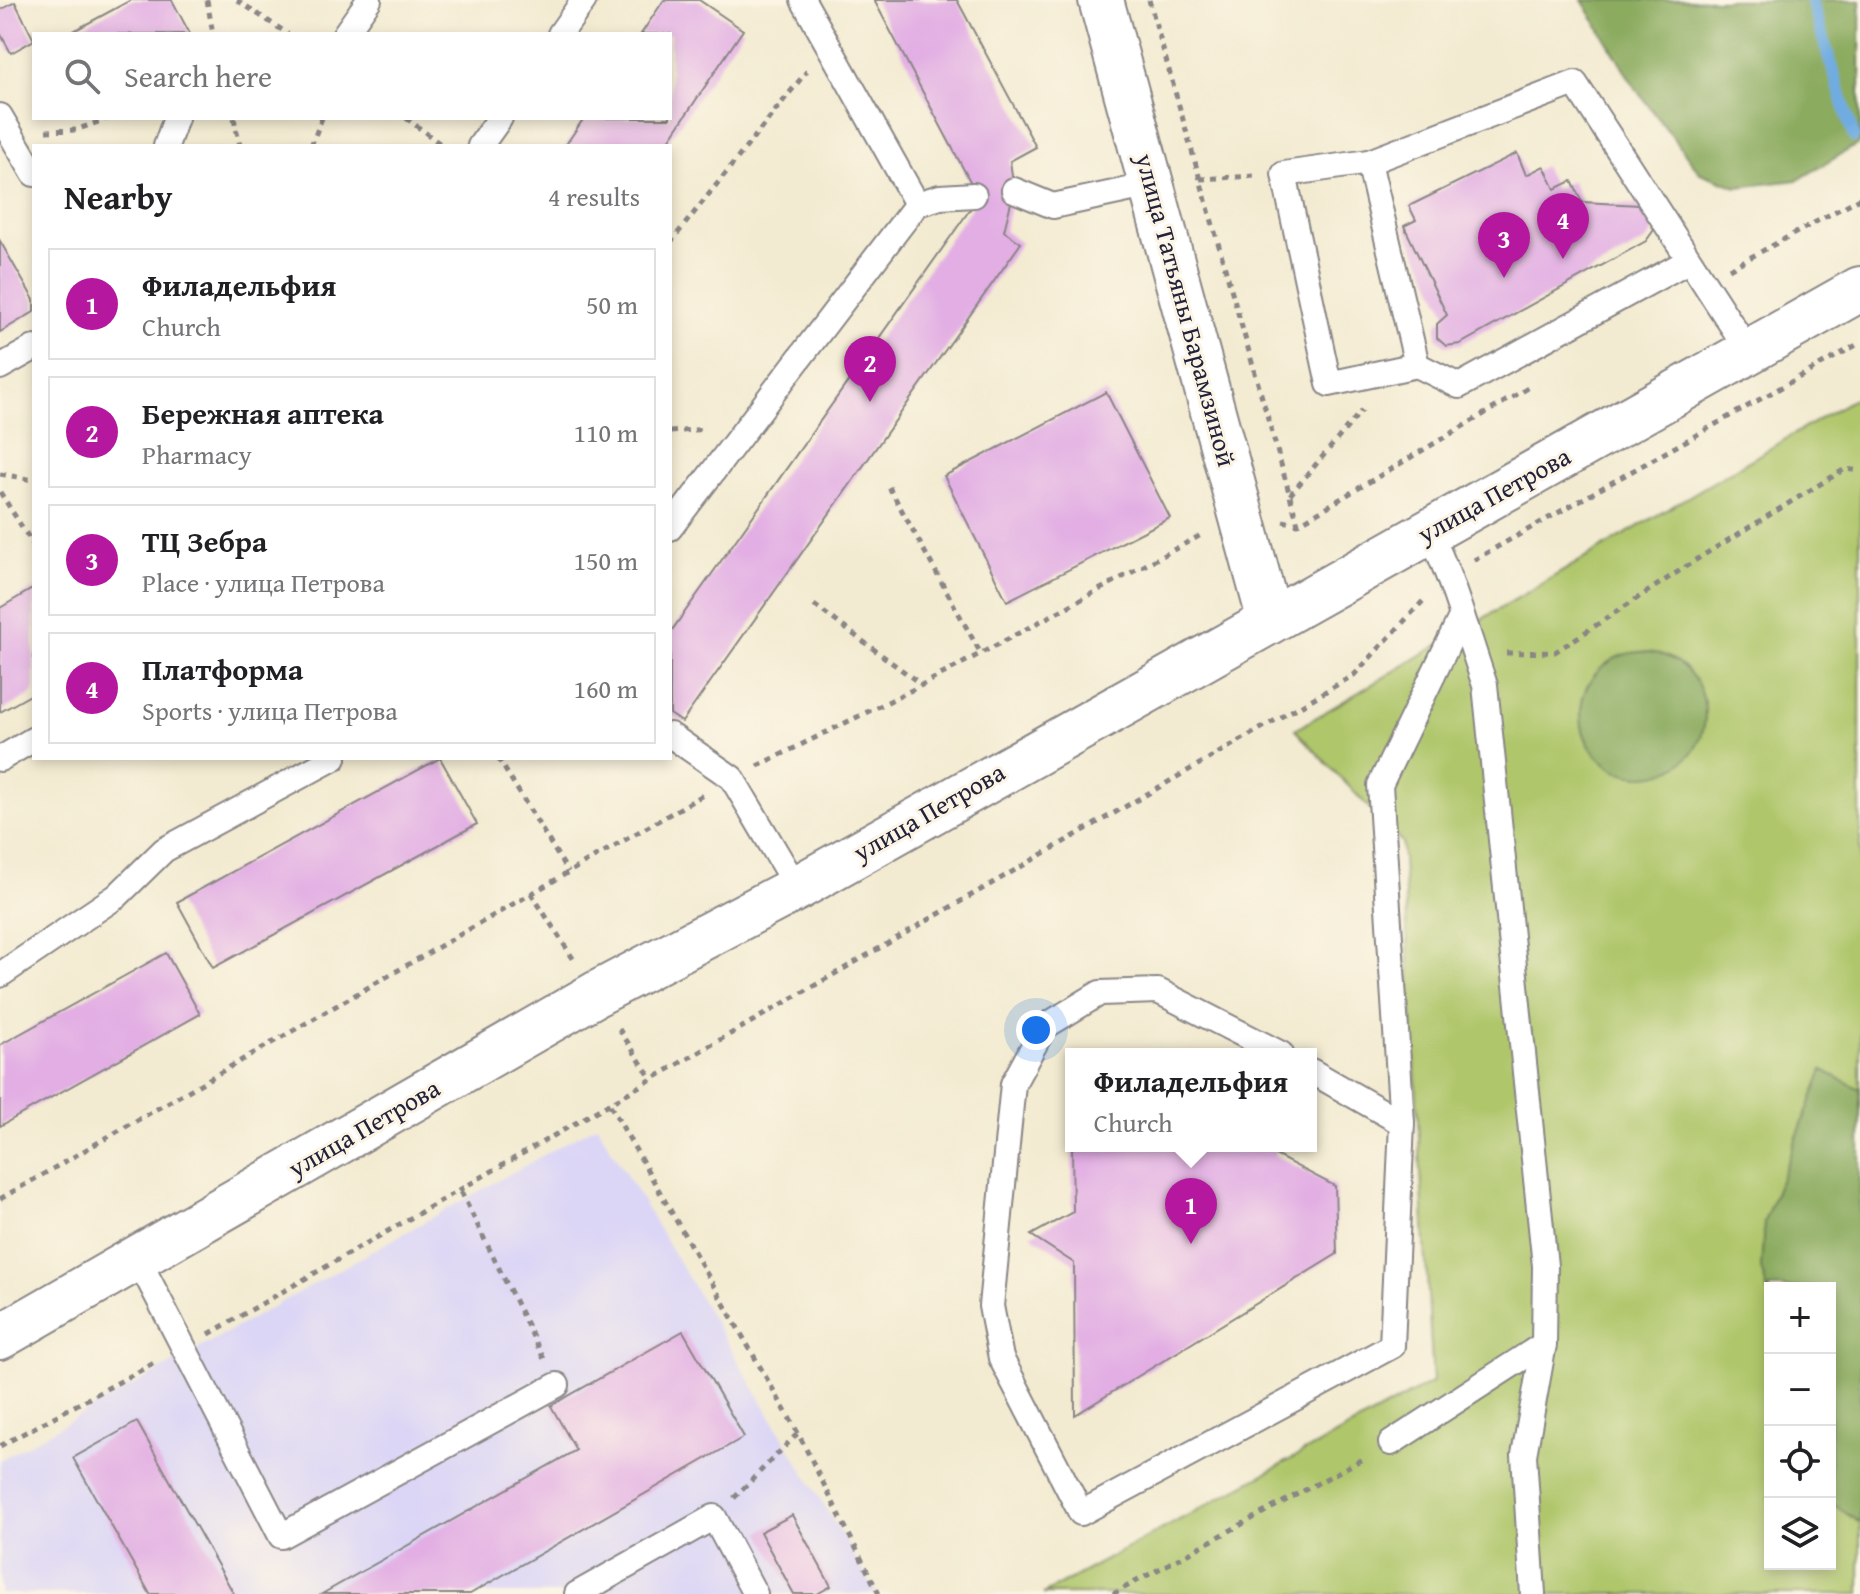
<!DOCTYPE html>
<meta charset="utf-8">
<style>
body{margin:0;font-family:"Gentium Book Plus",serif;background:#f2f2f2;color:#202124}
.controls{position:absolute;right:24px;bottom:24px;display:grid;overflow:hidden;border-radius:0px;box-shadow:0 4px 12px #0003}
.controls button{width:72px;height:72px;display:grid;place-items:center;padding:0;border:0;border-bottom:2px solid #e0e0e0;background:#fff;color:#202124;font:40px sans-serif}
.you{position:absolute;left:1036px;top:1030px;width:28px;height:28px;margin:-20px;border:6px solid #fff;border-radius:50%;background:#1a73e8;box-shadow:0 0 0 12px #1a73e833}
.badge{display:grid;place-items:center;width:52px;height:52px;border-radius:50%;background:#b5179e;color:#fff;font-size:26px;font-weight:700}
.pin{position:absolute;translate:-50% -66px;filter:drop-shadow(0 2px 4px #0008)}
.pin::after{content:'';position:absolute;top:42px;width:28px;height:24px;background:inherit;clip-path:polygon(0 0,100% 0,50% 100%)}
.popup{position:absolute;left:1065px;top:1048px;width:252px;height:104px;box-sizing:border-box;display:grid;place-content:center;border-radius:0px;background:#fff;filter:drop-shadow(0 2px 6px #0005);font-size:26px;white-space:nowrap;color:#757577}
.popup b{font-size:30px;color:#202124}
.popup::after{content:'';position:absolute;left:50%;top:100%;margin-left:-16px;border:16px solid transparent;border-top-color:#fff}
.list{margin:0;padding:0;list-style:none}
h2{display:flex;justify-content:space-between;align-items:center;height:104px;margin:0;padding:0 32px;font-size:34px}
h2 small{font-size:26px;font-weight:400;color:#757577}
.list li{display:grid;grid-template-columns:52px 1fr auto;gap:24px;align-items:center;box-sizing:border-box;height:112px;margin:0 16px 16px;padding:0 16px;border:2px solid #e0e0e0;border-radius:0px}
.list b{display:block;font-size:30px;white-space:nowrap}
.list p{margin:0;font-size:26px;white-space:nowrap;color:#757577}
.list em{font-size:26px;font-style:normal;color:#757577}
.icon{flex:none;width:44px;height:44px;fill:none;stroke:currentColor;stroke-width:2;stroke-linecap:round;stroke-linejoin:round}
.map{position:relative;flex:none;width:1860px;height:1594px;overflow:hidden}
.search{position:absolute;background:#fff;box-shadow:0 4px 12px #0003;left:32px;top:32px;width:640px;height:88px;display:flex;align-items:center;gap:20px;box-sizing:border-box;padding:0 28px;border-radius:0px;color:#757577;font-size:30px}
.panel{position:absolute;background:#fff;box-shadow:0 4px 12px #0003;left:32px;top:144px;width:640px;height:616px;border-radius:0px}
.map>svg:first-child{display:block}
</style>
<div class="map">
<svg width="1860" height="1594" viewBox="0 0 1860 1594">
<rect width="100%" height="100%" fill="#fcf5e5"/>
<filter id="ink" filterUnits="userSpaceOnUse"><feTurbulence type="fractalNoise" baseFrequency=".0125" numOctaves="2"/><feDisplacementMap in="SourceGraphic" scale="16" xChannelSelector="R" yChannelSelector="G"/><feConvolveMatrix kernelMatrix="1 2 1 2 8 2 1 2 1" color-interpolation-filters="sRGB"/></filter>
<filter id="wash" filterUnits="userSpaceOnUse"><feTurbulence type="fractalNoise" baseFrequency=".006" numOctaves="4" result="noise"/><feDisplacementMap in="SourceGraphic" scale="32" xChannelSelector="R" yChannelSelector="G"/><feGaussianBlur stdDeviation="1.8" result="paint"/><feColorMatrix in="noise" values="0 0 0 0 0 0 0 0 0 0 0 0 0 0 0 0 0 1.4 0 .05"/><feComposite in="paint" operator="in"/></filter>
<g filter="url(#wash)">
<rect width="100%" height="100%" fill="#f3ebd1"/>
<!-- built -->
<path fill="#dcd6f6" d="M597,1125L877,1594H0V1460Z"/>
<!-- green -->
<path fill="#afc66b" stroke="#687453" stroke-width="2" fill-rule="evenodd" d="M1860,395V1594H1043L1433,1382L1402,842L1295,730ZM1770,1288H1830V1564H1770Z"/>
<!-- forest -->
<g fill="#8bab5f" stroke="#56664d" stroke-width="2">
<path d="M1582,0H1860V143L1798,180L1737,187L1700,173L1636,89Z"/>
<circle cx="1643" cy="714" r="62"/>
<path d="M1823,1070L1860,1089V1523L1830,1502V1288H1770V1299L1761,1269L1764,1222Z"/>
</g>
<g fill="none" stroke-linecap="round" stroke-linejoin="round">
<!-- stream -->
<path stroke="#6face1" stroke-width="12" d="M1811,0L1854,137"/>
</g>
<g id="blocks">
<!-- building -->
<g fill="#e2aee4">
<path d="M131,0H172L190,34H68Z"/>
<path d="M664,0H699L743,30L665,146H565L584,118H670V34H641Z"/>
<path d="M874,0H957L1036,147L1010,161L1014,190L1004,231L1021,243L682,722L670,714V633L971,208L972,185Z"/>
<path d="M15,2L34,40L11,53L0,33V10Z"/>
<path d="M1517,153L1526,175L1544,166L1555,189L1572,181L1582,202L1640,205L1656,227L1646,241L1460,344L1446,346L1437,338V324L1447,315L1404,226L1416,220L1409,206Z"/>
<path d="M0,241L34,300V312L0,332Z"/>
<path d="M1106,392L1170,518L1007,601L944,476Z"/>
<path d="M34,588V693L0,712V608Z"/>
<path d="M440,758L477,824L213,968L177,902Z"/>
<path d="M166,953L200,1014L0,1126V1045Z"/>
<path d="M1072,1146H1275V1155L1335,1186L1337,1254L1075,1415L1074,1263L1031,1235L1073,1212Z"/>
<path d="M683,1331L744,1437L470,1594H322L576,1450L551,1406Z"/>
<path d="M137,1422L234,1594H150L73,1458Z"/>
<path d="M792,1515L831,1586L817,1594H794L760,1532Z"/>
</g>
</g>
</g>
<g filter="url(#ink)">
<use href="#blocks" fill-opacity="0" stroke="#8a8686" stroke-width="2"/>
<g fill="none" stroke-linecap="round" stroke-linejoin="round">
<defs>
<g id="service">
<path d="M803,0L917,204L940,197L974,195"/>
<path d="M345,34L369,0"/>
<path d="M560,34L584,0"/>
<path d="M0,116L34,174"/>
<path d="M166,146L176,118"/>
<path d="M480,146L500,118"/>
<path d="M1369,162L1284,174L1329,384L1417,365"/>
<path d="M1014,190L1053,206L1151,185"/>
<path d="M1688,261L1459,386L1417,365L1369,162L1575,83L1749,352"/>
<path d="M0,367L34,348"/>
<path d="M670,528L917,204"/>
<path d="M670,735L732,778L797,888"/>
<path d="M0,759L34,739"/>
<path d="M0,975L117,896L164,850L334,758"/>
<path d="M1281,1054L1158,991L1100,993L1044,1027L1013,1084L991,1306L1001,1358L1081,1513L1392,1346L1402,1123L1380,785L1461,617"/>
<path d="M1311,1071L1402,1123"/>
<path d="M138,1259L281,1536L557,1385"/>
<path d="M1391,1443L1544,1344L1545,1266L1485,685C1467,633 1453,580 1429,531"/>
<path d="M577,1594L714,1517L755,1594"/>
<path d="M1533,1594L1524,1455L1544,1344"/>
</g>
<path id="minor" d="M1101,0L1270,621"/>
<path id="secondary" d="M0,1337L596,994L797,888L1860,289"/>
</defs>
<!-- service casing -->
<use href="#service" stroke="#8a8686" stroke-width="28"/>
<!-- minor casing -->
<use href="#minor" stroke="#8a8686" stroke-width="48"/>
<!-- secondary casing -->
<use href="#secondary" stroke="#8a8686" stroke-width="48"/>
<!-- path -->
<g stroke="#8a8686" stroke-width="5" stroke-dasharray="6 6" stroke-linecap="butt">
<path d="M207,0L213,34"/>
<path d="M237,0L288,34"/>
<path d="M1149,0L1298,524"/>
<path d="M234,118L240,146"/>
<path d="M406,118L443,146"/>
<path d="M46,131L76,130L109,118"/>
<path d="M311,146L322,118"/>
<path d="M1200,179L1255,176"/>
<path d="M670,243L807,71"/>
<path d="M1729,269L1860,198"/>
<path d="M670,432L705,429"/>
<path d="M0,474L34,480"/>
<path d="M889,487L980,652"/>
<path d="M0,492L34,546"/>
<path d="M1290,495L1362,410"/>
<path d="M1283,521L1298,524L1528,388"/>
<path d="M1474,560L1860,343"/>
<path d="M814,605L922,685"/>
<path d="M1506,653L1555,652L1702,556L1845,469L1860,471"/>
<path d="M498,758L568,872"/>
<path d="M758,766L922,685L1203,534"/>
<path d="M531,893L574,960"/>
<path d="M619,1029L651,1078"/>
<path d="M610,1105L798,1433L879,1594"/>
<path d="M461,1192L544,1359"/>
<path d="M0,1199L703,795"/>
<path d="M209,1334L1354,675L1423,601"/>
<path d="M0,1446L158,1361"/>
<path d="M734,1498L798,1433"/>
<path d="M1113,1594L1366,1457"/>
</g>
<!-- service -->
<use href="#service" stroke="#fff" stroke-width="24"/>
<!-- minor -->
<use href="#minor" stroke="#fff" stroke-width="44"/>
<!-- secondary -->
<use href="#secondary" stroke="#fff" stroke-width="44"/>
</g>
</g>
<g text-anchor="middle" stroke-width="6" stroke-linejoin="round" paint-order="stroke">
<!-- street labels -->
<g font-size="26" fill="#22223b" stroke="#fcf5e5">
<text transform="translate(1186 310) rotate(75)" y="9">улица Татьяны Барамзиной</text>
<text transform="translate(1494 495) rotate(-29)" y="9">улица Петрова</text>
<text transform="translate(929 812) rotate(-30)" y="9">улица Петрова</text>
<text transform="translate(364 1128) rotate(-30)" y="9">улица Петрова</text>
</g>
</g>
</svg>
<div class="controls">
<button>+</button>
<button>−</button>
<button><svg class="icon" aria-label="locate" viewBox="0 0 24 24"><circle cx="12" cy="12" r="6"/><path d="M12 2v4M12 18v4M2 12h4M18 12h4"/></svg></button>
<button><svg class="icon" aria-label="layers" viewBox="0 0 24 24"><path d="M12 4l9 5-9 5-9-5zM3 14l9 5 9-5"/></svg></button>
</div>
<div class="you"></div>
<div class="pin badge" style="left:1191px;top:1244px">1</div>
<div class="popup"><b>Филадельфия</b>Church</div>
<div class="pin badge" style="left:870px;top:402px">2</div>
<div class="pin badge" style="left:1504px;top:278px">3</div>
<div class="pin badge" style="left:1563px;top:259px">4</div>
<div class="search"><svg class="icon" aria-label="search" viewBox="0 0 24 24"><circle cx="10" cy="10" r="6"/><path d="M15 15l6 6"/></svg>Search here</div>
<section class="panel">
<h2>Nearby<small>4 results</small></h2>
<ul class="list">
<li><span class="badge">1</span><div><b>Филадельфия</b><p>Church</p></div><em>50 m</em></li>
<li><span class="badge">2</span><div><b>Бережная аптека</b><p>Pharmacy</p></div><em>110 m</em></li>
<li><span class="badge">3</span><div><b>ТЦ Зебра</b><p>Place · улица Петрова</p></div><em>150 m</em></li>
<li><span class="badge">4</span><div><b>Платформа</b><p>Sports · улица Петрова</p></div><em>160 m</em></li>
</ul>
</section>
</div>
